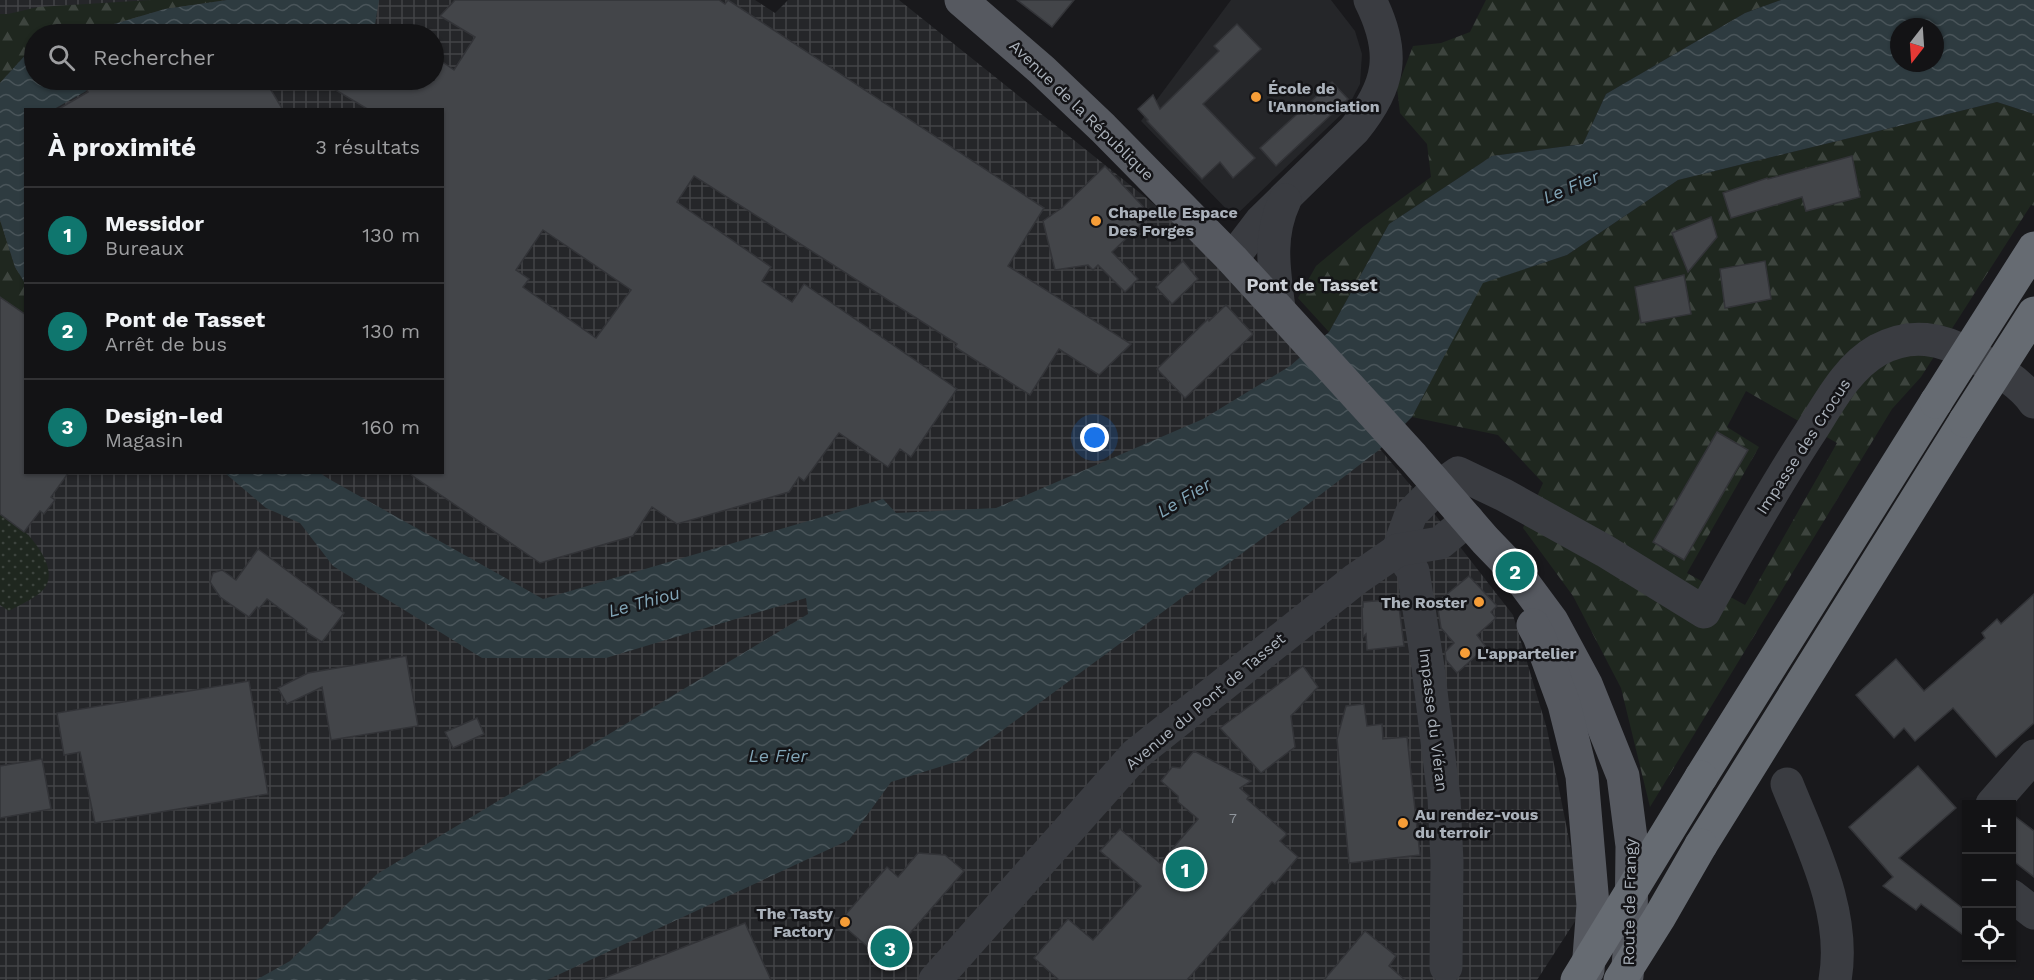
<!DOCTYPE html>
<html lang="fr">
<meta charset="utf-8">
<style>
body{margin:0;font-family:"Work Sans",sans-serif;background:#1c1c1e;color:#f1f3f6}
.controls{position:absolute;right:18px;bottom:18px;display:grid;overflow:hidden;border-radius:0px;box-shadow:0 2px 4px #0004}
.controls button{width:54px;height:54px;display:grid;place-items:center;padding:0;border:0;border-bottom:2px solid #323234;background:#131315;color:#f1f3f6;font:30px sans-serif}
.compass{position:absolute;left:1890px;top:18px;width:54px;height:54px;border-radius:50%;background:#131315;box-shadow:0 2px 4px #0004;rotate:197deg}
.you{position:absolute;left:1095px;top:438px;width:21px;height:21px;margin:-15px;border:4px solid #fff;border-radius:50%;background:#1a73e8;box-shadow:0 0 0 9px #1a73e833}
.badge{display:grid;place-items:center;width:39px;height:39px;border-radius:50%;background:#0f766e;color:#fff;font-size:20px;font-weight:700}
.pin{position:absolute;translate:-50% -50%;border:3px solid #fff;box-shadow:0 2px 6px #0006}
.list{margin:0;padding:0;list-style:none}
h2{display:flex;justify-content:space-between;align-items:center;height:78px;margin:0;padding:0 24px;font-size:26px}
h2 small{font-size:20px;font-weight:400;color:#9d9ea0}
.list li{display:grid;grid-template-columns:39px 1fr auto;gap:18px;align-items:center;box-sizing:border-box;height:96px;padding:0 24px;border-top:2px solid #323234}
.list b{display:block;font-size:22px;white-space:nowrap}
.list p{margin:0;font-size:20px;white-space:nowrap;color:#9d9ea0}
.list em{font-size:20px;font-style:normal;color:#9d9ea0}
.icon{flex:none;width:33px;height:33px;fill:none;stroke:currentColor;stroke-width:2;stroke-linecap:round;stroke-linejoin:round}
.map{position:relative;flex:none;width:2034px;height:980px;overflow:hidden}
.search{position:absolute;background:#131315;box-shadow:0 2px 4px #0004;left:24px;top:24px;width:420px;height:66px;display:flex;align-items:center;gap:15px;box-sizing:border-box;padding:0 21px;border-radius:33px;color:#9d9ea0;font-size:22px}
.panel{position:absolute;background:#131315;box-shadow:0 2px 4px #0004;left:24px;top:108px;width:420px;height:366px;border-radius:0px}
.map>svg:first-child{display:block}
</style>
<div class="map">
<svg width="2034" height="980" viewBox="0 0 2034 980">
<defs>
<pattern id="industrial-grid" width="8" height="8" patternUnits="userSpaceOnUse" patternTransform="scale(1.5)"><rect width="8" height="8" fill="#252629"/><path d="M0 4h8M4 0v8" fill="none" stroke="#424346"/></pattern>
<pattern id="grass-dots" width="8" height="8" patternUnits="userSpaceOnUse" patternTransform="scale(1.5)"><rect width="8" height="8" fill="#1f271f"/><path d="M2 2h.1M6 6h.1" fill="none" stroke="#3d443e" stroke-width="1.8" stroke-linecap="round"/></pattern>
<pattern id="forest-firs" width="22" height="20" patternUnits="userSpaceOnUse" patternTransform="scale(1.5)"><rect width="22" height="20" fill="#1f271f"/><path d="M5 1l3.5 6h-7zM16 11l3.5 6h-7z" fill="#3d443e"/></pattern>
<pattern id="water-waves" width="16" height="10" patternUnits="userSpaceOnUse" patternTransform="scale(1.5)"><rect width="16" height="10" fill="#2e3b40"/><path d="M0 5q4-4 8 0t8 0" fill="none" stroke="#4a555a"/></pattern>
</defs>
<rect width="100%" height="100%" fill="#19191c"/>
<!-- built -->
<path fill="#252629" d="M1231,0H1331L1355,31L1362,54L1360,84L1347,109L1234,217L1141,121Z"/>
<!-- industrial -->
<path fill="url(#industrial-grid)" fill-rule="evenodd" d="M0,0H755L775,13L788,0H899L1215,253L1433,512L1513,615L1547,729L1583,909L1537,980H0ZM34,34H434V80H34ZM26,110H442V472H26Z"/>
<!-- grass -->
<path fill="url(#grass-dots)" d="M0,514C10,521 22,528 30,537C42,551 59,576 41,592C32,600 19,605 9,611L0,605Z"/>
<!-- forest -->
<g fill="url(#forest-firs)" fill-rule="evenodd">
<path d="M151,0H227L165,9L80,34H34V48L30,50L0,83V14H8L38,7Z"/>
<path d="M1486,0H1781L1745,13L1606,94L1583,144L1492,156L1389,224L1329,332L1298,298L1316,266L1364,226L1431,177L1427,144L1400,113L1397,88L1413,46L1441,43L1470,32Z"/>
<path d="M1997,102L2034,114V206L2031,205L1921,377L1892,409L1650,807L1621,688L1573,596L1523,528L1543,483L1498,435L1412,417L1482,283L1567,255L1678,180ZM1746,391L1837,443L1745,605L1687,573L1759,447L1727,427Z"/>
<path d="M0,220L15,267L25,283V315L0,297Z"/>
</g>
<!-- water -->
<g fill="url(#water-waves)" fill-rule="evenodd">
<path d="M227,0H379L374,31L367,34H80L165,9Z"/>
<path d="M1781,0H2034V114L1997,102L1678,180L1567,255L1483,283L1412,417L1379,450L1286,521L962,760L891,782L849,840L547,980H256L290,961L377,874L808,614L806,598L606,658H482L333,566L300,523L266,508L225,473H320L329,479L543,599L883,499L896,513L996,508L1203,419L1290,366L1329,332L1389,224L1492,156L1583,144L1606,94L1745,13ZM1899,27H1935V63H1899Z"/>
<path d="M34,48V80H106L54,109L26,110L24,141L26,144L25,283L15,267L0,220V83L30,50Z"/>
</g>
<!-- building -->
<g fill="#434549" stroke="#333438" stroke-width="1.5" fill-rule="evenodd">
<path d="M455,0H719L725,4L728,0L1044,208L1008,266L1131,344L1099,375L1059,349L1030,395L955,347L957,344L694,176L677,202L771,267L762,281L792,302L804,284L957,389L911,457L900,449L888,467L839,433L804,481L799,477L789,492L677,524L652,507L633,536L540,563L407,472H442V110H369L319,80H434V56L454,70L475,37L440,16ZM543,230L631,290L596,338L523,287L529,279L516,270Z"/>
<path d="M1017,0H1074L1052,27Z"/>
<path d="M1237,24L1261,49L1203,104L1255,158L1233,178L1220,162L1202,179L1147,121L1148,120L1138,109L1153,95L1160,109L1219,51L1214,46Z"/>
<path d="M102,80H265L283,110H57L88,92L86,89Z"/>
<path d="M1332,82L1348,99L1276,166L1260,148Z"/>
<path d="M1852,156L1860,197L1806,211L1802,197L1731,218L1723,193L1767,178L1768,179Z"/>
<path d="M1105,166L1151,215L1112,252L1138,279L1125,292L1098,265L1093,270L1088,265L1055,270L1043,221L1063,207Z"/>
<path d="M1711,217L1717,237L1688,272L1672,233Z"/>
<path d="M1183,261L1198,279L1172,304L1156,287Z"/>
<path d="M1765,261L1771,299L1725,308L1720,269Z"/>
<path d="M1684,275L1691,314L1641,323L1635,287Z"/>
<path d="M0,297L26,315V472H69L51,497L55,500L44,514L40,511L24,532L0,514Z"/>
<path d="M1226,305L1253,334L1185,398L1157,369L1208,319L1209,321Z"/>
<path d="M1717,432L1748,450L1684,560L1653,542Z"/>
<path d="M258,549L344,613L322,642L306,632L307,629L267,599L259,609L257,607L249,617L220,597L210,582L213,573L222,570L236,580Z"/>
<path d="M1469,576L1497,606L1491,612L1496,618L1477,635L1486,647L1457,673L1446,660L1445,652L1454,643L1441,628L1438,609L1444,603L1441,599Z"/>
<path d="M2034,594V723L1996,757L1953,708L1915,741L1904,728L1894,738L1856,695L1896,659L1924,691L1985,638L1982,633L1997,619L2001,624Z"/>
<path d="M1398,599L1404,646L1367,650L1366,634L1363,637L1362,607H1363V602Z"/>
<path d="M406,656L418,726L331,740L322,687L287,704L278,688L308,673Z"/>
<path d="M1303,666L1318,687L1291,716L1295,747L1261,773L1220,728Z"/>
<path d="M249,681L268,794L95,823L80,752L64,755L57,713Z"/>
<path d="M1364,704L1367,726L1382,724L1383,739L1407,737L1420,855L1349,863L1337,739L1346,706Z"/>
<path d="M477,718L484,734L453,748L445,732Z"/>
<path d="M1194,751L1251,781L1240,788L1249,796L1247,799L1287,834L1280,841L1298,857L1275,884L1272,882L1187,980H1059L1034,958L1068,919L1093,940L1141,886L1100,851L1120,829L1160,863L1198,819L1178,802V796L1161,781L1172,767L1180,768Z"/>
<path d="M42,759L51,809L0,818V766Z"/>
<path d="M1918,766L1956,808L1899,858L1966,911V937L1921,904L1916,910L1883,886L1893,877L1849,827Z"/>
<path d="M2012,814L2034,831V877L2012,860Z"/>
<path d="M918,853L945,855L964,871L885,962L839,922L887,867L898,877Z"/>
<path d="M745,923L771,980H602V979Z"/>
<path d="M1365,931L1396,956L1389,966L1405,980H1324Z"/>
</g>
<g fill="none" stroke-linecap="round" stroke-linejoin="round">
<!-- minor -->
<g stroke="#3a3c41" stroke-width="33">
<path d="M1232,259L1261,221L1354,130C1391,85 1396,52 1370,0"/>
<path d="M1279,308C1274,270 1268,236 1285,200"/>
<path d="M1398,550L1411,514L1438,487L1458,473L1504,495L1605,551L1704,612C1738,552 1771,492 1809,434C1828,405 1846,368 1878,350C1911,332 1941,338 1973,356C1994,367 2020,382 2034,402"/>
<path d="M1398,550L1413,571L1428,667L1444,798L1447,862L1446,967"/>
<path d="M1787,784C1811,844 1847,913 1835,980"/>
<path d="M1992,804L2034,756"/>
<path d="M2012,896L2034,913"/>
<path d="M935,980L1135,755L1356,579L1398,550L1440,543L1468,520"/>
</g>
<!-- major -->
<g stroke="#565960" stroke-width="33">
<path d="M961,0L1042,70L1103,128L1232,259L1413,457L1485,540L1515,571L1552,621L1586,684L1623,776L1632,846L1631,933L1627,976"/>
<path d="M1533,625L1539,636L1564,704L1582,776L1593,905L1588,970"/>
</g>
<!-- highway -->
<g stroke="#666b72" stroke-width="33">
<path d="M1701,777L1936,402"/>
<path d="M1701,845L1965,421"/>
</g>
<!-- highway-bridge -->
<g stroke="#666b72" stroke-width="33">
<path d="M1936,402L2034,248"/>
<path d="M1965,421L2034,313"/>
<path d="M1577,980L1701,777"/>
<path d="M1620,980L1659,918L1701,845"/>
</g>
</g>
<!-- markers -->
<g fill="#f69d37" stroke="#141417" stroke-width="2">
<circle cx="1256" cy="97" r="6"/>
<circle cx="1096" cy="221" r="6"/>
<circle cx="1479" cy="602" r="6"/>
<circle cx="1465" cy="653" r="6"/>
<circle cx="1403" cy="823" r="6"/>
<circle cx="845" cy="922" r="6"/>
</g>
<g text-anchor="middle" stroke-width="5" stroke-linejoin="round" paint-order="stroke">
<!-- number labels -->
<g font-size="14" fill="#91979e">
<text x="1233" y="823">7</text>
</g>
<!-- poi labels -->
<g font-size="16" font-weight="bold" fill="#abb2bb" stroke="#141417" text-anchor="start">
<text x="1268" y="94">École de<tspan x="1268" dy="18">l'Annonciation</tspan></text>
<text x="1108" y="218">Chapelle Espace<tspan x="1108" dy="18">Des Forges</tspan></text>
<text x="1467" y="608" text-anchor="end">The Roster</text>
<text x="1477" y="659">L'appartelier</text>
<text x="1415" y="820">Au rendez-vous<tspan x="1415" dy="18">du terroir</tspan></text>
<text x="833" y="919" text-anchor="end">The Tasty<tspan x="833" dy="18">Factory</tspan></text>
</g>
<!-- street labels -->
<g font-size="16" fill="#abb2bb" stroke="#141417">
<text transform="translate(1082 110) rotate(44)" y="6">Avenue de la République</text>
<text transform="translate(1803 446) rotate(-57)" y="6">Impasse des Crocus</text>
<text transform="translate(1205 701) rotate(-40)" y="6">Avenue du Pont de Tasset</text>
<text transform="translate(1434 720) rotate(83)" y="6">Impasse du Viéran</text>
<text transform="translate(1629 902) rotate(-89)" y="6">Route de Frangy</text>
</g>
<!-- water labels -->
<g font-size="18" font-style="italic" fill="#82a5b7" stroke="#141417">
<text transform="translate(1571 187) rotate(-23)" y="6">Le Fier</text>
<text transform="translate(1184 498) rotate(-31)" y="6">Le Fier</text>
<text transform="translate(644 602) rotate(-15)" y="6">Le Thiou</text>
<text x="778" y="762">Le Fier</text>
</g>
<!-- neighbourhood labels -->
<g font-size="18" font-weight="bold" fill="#cdd1d7" stroke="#141417">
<text x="1312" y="291">Pont de Tasset</text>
</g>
</g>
</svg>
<div class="controls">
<button>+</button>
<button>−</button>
<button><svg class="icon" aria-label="locate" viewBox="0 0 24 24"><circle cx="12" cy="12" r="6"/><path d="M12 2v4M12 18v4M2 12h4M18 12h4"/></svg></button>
</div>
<svg class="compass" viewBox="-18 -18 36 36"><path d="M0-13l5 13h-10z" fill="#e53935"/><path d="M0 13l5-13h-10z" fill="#9d9ea0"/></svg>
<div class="you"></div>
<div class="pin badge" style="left:1185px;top:869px">1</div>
<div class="pin badge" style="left:1515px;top:571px">2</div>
<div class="pin badge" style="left:890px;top:948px">3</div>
<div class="search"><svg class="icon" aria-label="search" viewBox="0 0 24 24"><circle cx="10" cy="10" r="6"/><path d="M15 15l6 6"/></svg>Rechercher</div>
<section class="panel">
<h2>À proximité<small>3 résultats</small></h2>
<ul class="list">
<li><span class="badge">1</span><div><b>Messidor</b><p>Bureaux</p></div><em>130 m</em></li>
<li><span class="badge">2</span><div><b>Pont de Tasset</b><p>Arrêt de bus</p></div><em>130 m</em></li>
<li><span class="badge">3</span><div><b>Design-led</b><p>Magasin</p></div><em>160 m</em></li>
</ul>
</section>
</div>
